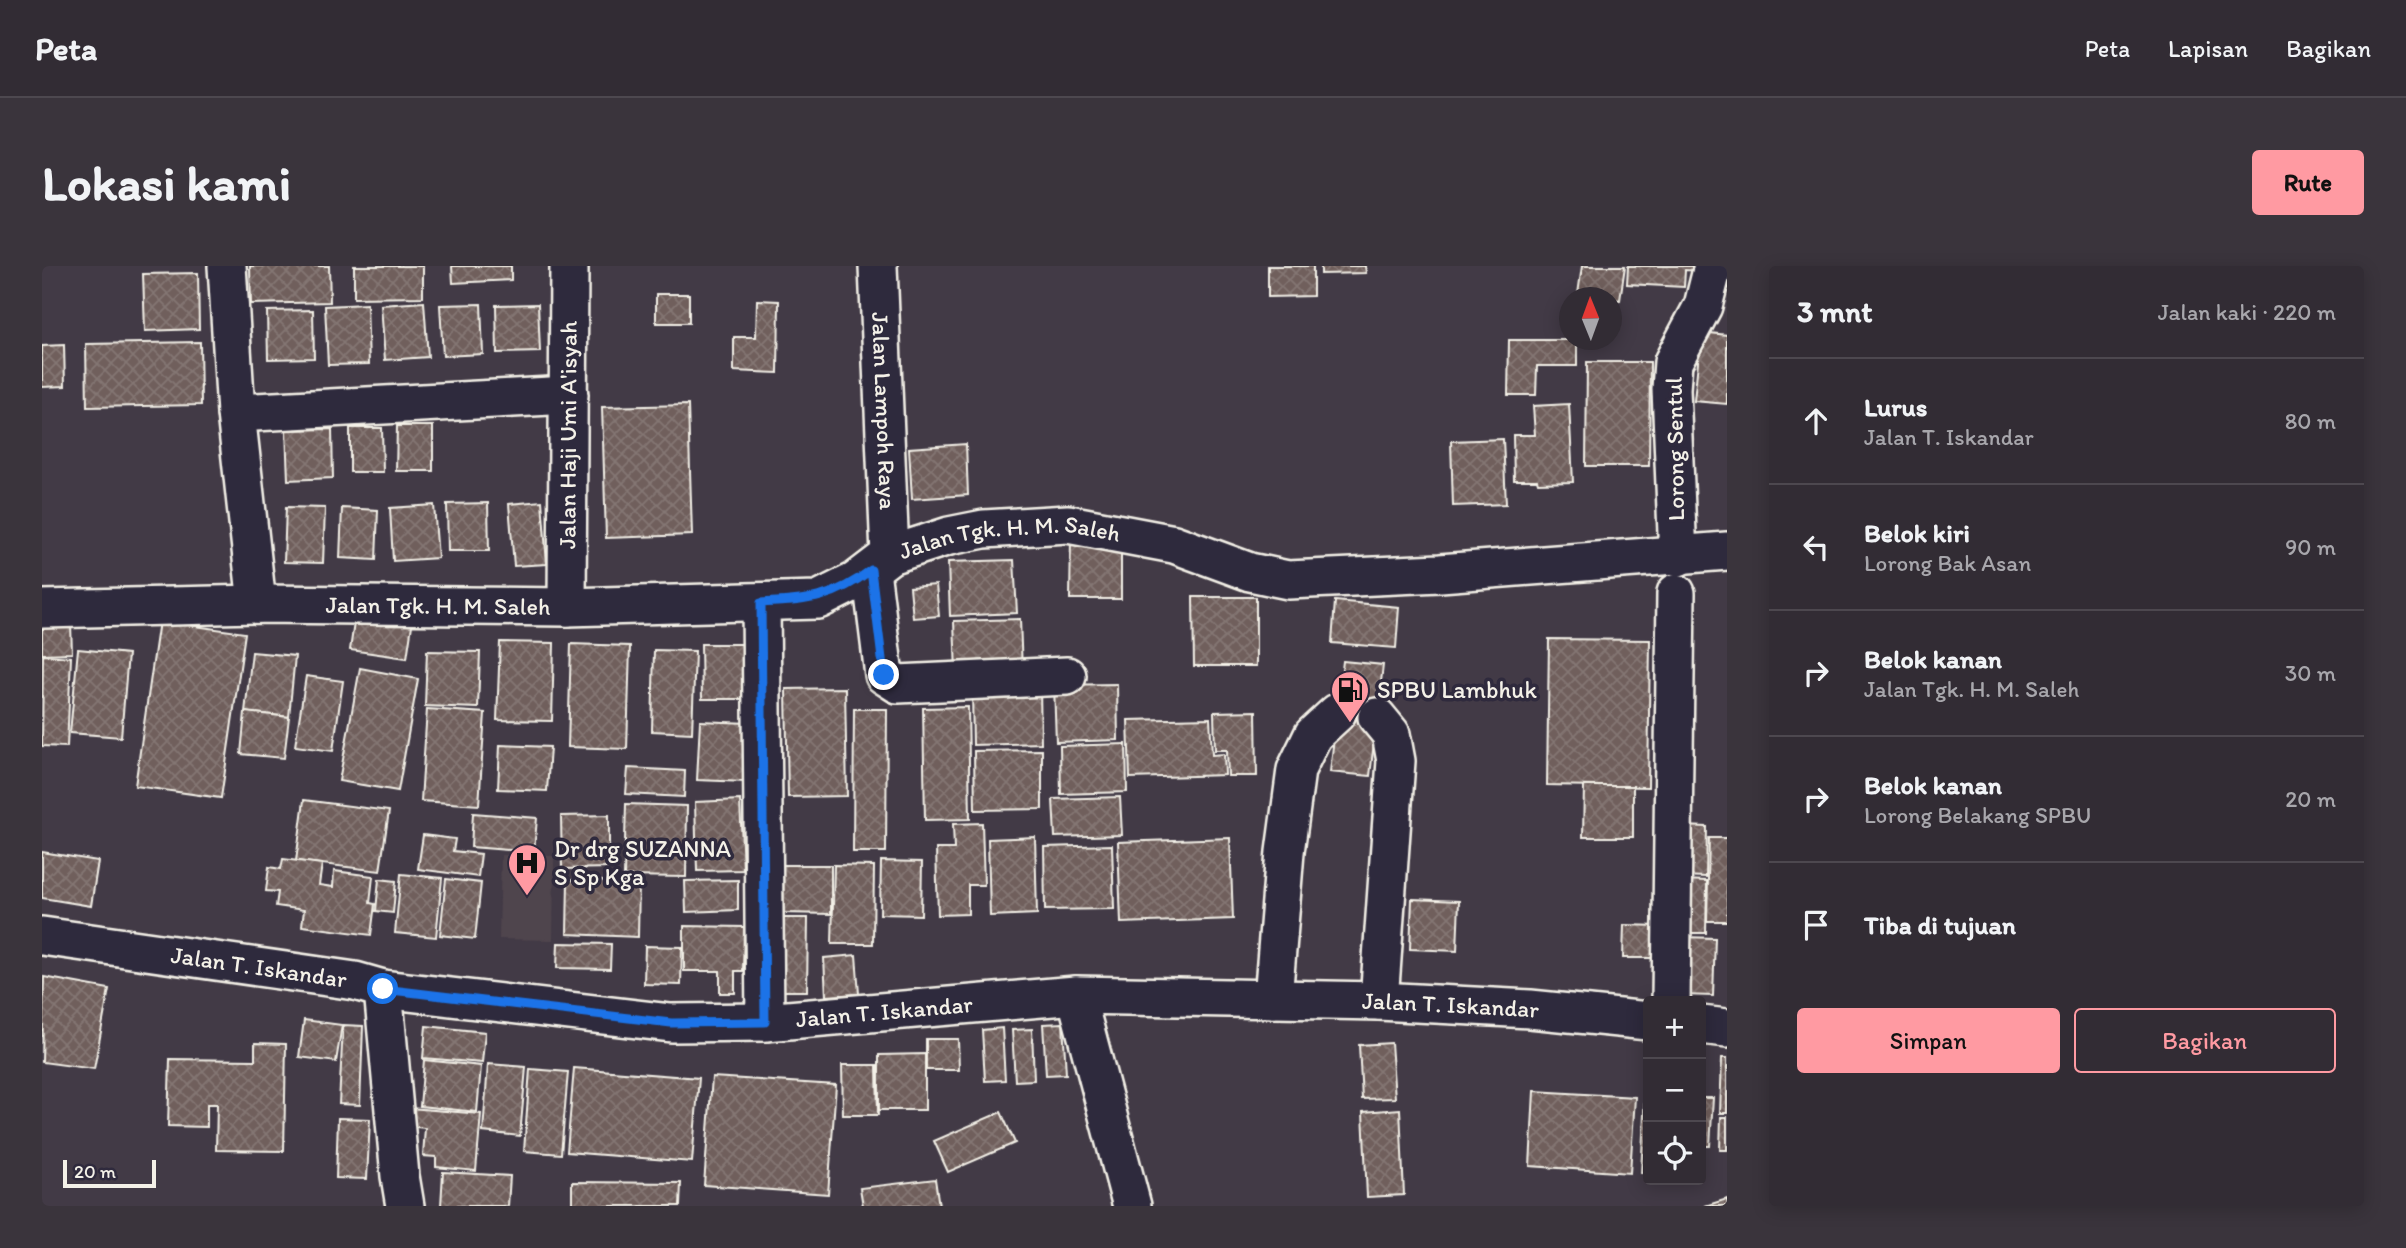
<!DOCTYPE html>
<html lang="id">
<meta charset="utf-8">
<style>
body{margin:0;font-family:Itim,sans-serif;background:#3a343c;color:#f1f3f6}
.controls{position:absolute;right:21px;bottom:21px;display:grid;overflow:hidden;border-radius:7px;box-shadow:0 4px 18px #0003}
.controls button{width:63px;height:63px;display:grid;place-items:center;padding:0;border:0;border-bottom:2px solid #4d484f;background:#322c34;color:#f1f3f6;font:35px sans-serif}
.compass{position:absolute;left:1517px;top:21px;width:63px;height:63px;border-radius:50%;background:#322c34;box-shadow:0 4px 18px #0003;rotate:359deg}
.scale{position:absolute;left:21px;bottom:18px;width:93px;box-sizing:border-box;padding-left:7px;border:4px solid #f4f1e8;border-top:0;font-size:19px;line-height:24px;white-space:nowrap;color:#f4f1e8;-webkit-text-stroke:5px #2f2a3d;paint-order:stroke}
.stop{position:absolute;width:21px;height:21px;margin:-16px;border:5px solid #1a73e8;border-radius:50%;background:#fff}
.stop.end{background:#1a73e8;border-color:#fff;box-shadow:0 2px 7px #0008}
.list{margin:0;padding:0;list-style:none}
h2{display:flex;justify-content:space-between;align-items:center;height:91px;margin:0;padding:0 28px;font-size:30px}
h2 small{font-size:23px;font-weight:400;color:#a8a7ac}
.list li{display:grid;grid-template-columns:46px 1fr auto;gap:21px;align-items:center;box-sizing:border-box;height:126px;padding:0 28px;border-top:2px solid #4d484f}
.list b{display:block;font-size:26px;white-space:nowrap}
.list p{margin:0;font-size:23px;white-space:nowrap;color:#a8a7ac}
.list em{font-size:23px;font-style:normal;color:#a8a7ac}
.actions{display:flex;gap:14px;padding:21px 28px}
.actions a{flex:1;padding:16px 0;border:2px solid #ff9aa2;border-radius:7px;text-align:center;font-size:24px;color:#ff9aa2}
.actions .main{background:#ff9aa2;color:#111}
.icon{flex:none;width:38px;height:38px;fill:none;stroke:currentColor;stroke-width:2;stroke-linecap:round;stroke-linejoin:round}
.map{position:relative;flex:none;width:1685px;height:940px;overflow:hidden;border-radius:7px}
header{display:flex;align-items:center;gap:42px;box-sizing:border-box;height:98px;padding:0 35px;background:#322c34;border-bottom:2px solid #4d484f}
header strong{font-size:33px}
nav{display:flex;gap:38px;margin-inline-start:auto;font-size:24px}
.intro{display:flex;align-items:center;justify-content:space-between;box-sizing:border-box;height:168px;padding:0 42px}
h1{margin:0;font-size:49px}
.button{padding:18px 32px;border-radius:7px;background:#ff9aa2;color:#111;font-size:24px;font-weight:700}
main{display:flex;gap:42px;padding:0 42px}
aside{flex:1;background:#322c34;border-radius:7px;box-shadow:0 4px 18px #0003}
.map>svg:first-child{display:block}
</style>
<header>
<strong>Peta</strong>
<nav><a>Peta</a><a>Lapisan</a><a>Bagikan</a></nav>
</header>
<div class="intro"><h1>Lokasi kami</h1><a class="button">Rute</a></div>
<main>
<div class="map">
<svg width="1685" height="940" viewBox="0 0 1685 940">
<defs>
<pattern id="building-cross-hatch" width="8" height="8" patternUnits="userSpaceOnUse" patternTransform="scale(1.75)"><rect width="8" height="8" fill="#6f5e5c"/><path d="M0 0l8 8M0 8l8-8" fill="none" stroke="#847673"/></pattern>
</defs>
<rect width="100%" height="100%" fill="#423a46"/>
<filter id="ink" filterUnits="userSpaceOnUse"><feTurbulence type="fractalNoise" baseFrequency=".0143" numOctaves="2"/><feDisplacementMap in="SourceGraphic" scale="14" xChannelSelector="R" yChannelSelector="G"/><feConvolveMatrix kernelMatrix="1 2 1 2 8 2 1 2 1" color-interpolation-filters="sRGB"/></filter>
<g filter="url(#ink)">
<!-- built -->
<path fill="#50454d" d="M459,589L512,590L511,674L457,673Z"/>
<!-- building -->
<g fill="url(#building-cross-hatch)" stroke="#f4f1e8" stroke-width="2">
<path d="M208,0H287L288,36L209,38Z"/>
<path d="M312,0H381V31L312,32Z"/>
<path d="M410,0H469V14L411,17Z"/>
<path d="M1226,0H1271V30L1226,31Z"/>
<path d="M1279,0H1323L1324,7L1279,8Z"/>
<path d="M1540,0H1583L1578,34L1536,28Z"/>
<path d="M1586,0H1658V5L1643,4L1642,21L1585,18Z"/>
<path d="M156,7L157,63L103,65L101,8Z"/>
<rect x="614" y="28" width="33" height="29"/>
<path d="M715,34L737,35L736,107L692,105V71H714Z"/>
<path d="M382,36L386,91L343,94L339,39Z"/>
<path d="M325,38L327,98L286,99L283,40Z"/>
<path d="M439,38L441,88L401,90L398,39Z"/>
<path d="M496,38L498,86L455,87L454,39Z"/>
<path d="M271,44L272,92L226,93L225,45Z"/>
<path d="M1659,66L1685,69V138L1652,135Z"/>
<path d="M1467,74H1535V100H1495L1494,129H1466Z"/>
<path d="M158,76L159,139L45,141L44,78Z"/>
<path d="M22,79L23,120L0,121V80Z"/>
<path d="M1545,96H1608L1607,200H1544Z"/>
<path d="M1527,138L1531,216L1496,217L1495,214H1472L1471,169H1493L1491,140Z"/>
<path d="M646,139L650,269L564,272L560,141Z"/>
<path d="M355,160H391V205H354Z"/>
<path d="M308,162H340L341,206H308Z"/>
<path d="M290,163L291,212L246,214L244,164Z"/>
<path d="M1461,173L1464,238L1411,240L1409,175Z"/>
<path d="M924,178L926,229L870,233L867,182Z"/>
<path d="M500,235L505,298L472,300L467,238Z"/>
<path d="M446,237L447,285H406L405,238Z"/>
<path d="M392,239L396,292L351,295L348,242Z"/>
<path d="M244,241L283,242L281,297L242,296Z"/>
<path d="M300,242L336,244L334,294L298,292Z"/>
<path d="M1029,272L1079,273V333H1028Z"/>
<path d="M972,294L975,347L908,350L906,296Z"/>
<path d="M894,319L897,350L871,352L868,321Z"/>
<path d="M1151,331H1214V400H1152Z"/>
<path d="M1293,335L1357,341L1354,382L1290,377Z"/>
<path d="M313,350L370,359L365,392L308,384Z"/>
<path d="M978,353L980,405L914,407L912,355Z"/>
<path d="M117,355L203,367L179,532L93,520Z"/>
<path d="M29,358L30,387L0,388V359Z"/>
<path d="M1507,373L1608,374L1606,521L1505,519Z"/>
<path d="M458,376L512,377L510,455L455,454Z"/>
<path d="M529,378L588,380L585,483L526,481Z"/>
<path d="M659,378H710V433H660Z"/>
<path d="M36,383L86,388L79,471L28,467Z"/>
<path d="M612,384L653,385L650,467L610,465Z"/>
<path d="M385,385L438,386L436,442L383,440Z"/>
<path d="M210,386L253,390L247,451L203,446Z"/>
<path d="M1,389L29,391L25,481L0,480Z"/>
<path d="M1301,395L1341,399L1328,510L1288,506Z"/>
<path d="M318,402L376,413L356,525L297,515Z"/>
<path d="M264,410L301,415L291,485L253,480Z"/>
<path d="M1075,418L1076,474L1014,476L1012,419Z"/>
<path d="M998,421L999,477L931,479L930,423Z"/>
<path d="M803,422L805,530L746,531L744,423Z"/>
<path d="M926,441L928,553L883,554L881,442Z"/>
<path d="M385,443L443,447L437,539L379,535Z"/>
<path d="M812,443H845L844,586H811Z"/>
<path d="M1214,445L1215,510H1186L1185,484H1173L1172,446Z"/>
<path d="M203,446L247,451L242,492L199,488Z"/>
<path d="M1168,452L1170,489L1182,488L1183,509L1088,512L1086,454Z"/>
<path d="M658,455L706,457L704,516L655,514Z"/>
<path d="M1084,478L1085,526L1019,528L1018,480Z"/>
<path d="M458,479L508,481L505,525L456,523Z"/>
<path d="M1000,484V543L933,544L932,485Z"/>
<path d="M586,502L643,505L642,531L584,528Z"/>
<path d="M1542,520H1591V571H1541Z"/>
<path d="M1078,531L1080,569L1013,571L1011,533Z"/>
<path d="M262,534L347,545L338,605L254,595Z"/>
<path d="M698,534L701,604L655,605L653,536Z"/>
<path d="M584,538L645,540L644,611L582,610Z"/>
<path d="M431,547L495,552L492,586L429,581Z"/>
<path d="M567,549V602L520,603L519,550Z"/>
<path d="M940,557L942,619H926V648L896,649L894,583H912L911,558Z"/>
<path d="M1642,560L1665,561L1664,611L1640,610Z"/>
<path d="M381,569L413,573L411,585L439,588L436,611L376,603Z"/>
<path d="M993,571L995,648L948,650L946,573Z"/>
<path d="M1188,572L1191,653L1079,657L1076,576Z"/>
<path d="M1667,572H1685V655H1665Z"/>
<path d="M1070,579L1072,643L1003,644L1002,581Z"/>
<path d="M0,586L56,595L49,640L0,632Z"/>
<path d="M241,593L280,598L277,619L291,621L292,605L331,610L328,637L333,638L329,669L260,660L262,644L234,640L236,626L224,625L227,601L239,603Z"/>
<path d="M839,595L880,596L879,649L838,648Z"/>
<path d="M741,599H789V648L741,647Z"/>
<path d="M792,599L832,600L831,678H790Z"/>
<path d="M359,608L400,612L394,671L353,667Z"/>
<path d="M337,613L354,615L351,647L334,645Z"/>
<path d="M404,613L439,617L433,673L398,669Z"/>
<path d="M526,614L597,616L596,671L525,668Z"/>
<path d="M696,614V644L644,646L643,615Z"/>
<path d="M1641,614L1665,615L1664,667H1639Z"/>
<path d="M1370,633L1417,635L1415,685L1368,683Z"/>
<path d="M725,652H766L765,725H725Z"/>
<path d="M1582,659L1618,660L1617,692H1581Z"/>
<path d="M642,660L702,661L701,705H693V727H678V705H642Z"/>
<path d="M1641,671L1673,672L1671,730L1640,729Z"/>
<path d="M516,677L569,678L568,703L515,702Z"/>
<path d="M603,680L640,681L639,719L602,718Z"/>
<path d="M814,689L817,728L784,730L782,692Z"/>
<path d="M2,711L67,723L52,803L0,796Z"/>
<path d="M262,754L300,759L294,796L257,791Z"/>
<path d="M1021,757L1024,808L1004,809L1001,758Z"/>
<path d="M301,759L321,760L318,839L297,838Z"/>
<path d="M384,760L443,766L440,797L381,792Z"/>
<path d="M960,762L963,814L943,815L940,764Z"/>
<path d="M990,763L992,814L973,815L970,764Z"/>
<path d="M884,773H916L917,804H884Z"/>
<path d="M213,777L244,778L242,885L174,884L175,838H165V861L126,860L128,793L213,794Z"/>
<path d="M1349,777L1353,832L1320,833L1317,779Z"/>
<path d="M883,788V844H837V789Z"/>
<path d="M1680,792H1685V847H1678Z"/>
<path d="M382,794L439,800L435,846L378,840Z"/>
<path d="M446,798L484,801L478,870L441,866Z"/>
<path d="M800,799H835L836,849H801Z"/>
<path d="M532,802L657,812L650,896L525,886Z"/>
<path d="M488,803L526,806L519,888L482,885Z"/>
<path d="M670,811L794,819L786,928L662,919Z"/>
<path d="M1492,825L1593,831L1588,907L1488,900Z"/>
<path d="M1603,829H1606V907H1599Z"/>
<path d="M1659,832H1671L1668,880H1659Z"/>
<path d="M368,842L439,848L434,905L394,901V891L381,890L383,862L367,860Z"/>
<path d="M1358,843L1362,929L1325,931L1321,846Z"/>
<path d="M959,846L973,877L906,906L892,875Z"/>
<path d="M1679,851H1685V884H1678Z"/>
<path d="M296,852L328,853L325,913L294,912Z"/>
<path d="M401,906L468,910L466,940H399Z"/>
<path d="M893,913L897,940H821L818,922Z"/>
<path d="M530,916L639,917L638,940H530Z"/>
<path d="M1685,933V940H1663Z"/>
</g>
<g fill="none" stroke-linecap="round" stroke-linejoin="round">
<defs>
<g id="minor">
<path d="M185,0L194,147L215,338"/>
<path id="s1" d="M836,0L848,289"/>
<path d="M194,147L527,129"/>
<path d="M1636,291L1629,123L1631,96L1661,40L1671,0"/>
<path d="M829,304L842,409L856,418L1025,410"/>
<path d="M719,337L723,756"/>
<path id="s2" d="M525,341L527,0"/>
<path id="s3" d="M0,343L215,338L525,341L776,334L814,315L848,289L907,270L942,263L1026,258L1132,278L1208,306L1246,314L1398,307L1685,285"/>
<path d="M1335,451L1349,468L1354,495L1337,735"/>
<path id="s4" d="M0,670L313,715L341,723L629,757L723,756L1034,729L1337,735L1488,743L1606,755"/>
<path d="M341,723L358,910L363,940"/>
<path d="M1034,729L1090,940"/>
<path d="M1231,733L1243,586L1254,504L1271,469L1295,447"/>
<path d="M1629,735L1634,327"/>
<path d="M1659,759L1685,762"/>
</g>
</defs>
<!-- minor casing -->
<use href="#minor" stroke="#f4f1e8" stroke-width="42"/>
<!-- minor -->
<use href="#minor" stroke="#2f2a3d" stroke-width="37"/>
</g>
</g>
<g fill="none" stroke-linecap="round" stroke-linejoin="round" filter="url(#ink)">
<!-- route -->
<path stroke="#1a73e8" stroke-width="9" d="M341,723L629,757L723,756L719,337C767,334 789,334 829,304L842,409"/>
</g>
<!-- icons -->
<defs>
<symbol id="fuel-pin" viewBox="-11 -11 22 30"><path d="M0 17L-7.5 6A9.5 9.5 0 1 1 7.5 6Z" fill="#ff9aa2" stroke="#2f2a3d"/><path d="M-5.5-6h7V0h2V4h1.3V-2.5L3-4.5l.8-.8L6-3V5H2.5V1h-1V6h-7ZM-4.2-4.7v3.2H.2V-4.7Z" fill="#111"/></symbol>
<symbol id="hospital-pin" viewBox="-11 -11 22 30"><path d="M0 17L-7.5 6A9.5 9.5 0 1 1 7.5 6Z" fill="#ff9aa2" stroke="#2f2a3d"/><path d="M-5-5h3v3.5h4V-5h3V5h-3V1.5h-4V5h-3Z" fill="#111"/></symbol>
</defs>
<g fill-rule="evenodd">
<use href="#fuel-pin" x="1286" y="402" width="44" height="60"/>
<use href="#hospital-pin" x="463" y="575" width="44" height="60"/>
</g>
<g text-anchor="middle" stroke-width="7" stroke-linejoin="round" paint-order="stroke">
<!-- street labels -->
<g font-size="24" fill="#f4f1e8" stroke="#2f2a3d">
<text dy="8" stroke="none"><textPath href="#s1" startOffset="145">Jalan Lampoh Raya</textPath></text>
<text dy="8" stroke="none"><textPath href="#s2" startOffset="172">Jalan Haji Umi A'isyah</textPath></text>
<text transform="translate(1633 183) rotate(-91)" y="8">Lorong Sentul</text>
<text dy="8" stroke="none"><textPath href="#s3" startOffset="984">Jalan Tgk. H. M. Saleh</textPath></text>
<text dy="8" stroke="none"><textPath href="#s3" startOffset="396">Jalan Tgk. H. M. Saleh</textPath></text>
<text dy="8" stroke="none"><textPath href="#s4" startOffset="219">Jalan T. Iskandar</textPath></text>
<text dy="8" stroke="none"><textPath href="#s4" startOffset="1416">Jalan T. Iskandar</textPath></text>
<text dy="8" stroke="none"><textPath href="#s4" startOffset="849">Jalan T. Iskandar</textPath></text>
</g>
<!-- poi labels -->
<g font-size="24" fill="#f4f1e8" stroke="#2f2a3d" text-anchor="start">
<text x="1335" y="432">SPBU Lambhuk</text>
<text x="512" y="591">Dr drg SUZANNA<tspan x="512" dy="28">S Sp Kga</tspan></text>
</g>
</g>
</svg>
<div class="controls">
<button>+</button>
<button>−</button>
<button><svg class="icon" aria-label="locate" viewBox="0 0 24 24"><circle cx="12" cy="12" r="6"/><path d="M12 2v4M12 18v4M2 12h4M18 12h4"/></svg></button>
</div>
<svg class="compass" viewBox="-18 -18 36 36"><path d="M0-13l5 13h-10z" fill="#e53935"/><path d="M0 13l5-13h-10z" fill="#a8a7ac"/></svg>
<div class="scale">20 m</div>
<div class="stop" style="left:341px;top:723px"></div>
<div class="stop end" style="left:842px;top:409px"></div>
</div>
<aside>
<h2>3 mnt<small>Jalan kaki · 220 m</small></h2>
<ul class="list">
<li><svg class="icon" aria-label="ahead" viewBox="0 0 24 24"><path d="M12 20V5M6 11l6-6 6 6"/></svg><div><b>Lurus</b><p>Jalan T. Iskandar</p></div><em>80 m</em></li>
<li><svg class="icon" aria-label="left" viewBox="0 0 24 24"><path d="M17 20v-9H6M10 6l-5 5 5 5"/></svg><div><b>Belok kiri</b><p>Lorong Bak Asan</p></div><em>90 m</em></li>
<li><svg class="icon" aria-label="right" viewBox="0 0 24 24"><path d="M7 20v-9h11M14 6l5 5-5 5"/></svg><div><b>Belok kanan</b><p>Jalan Tgk. H. M. Saleh</p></div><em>30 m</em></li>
<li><svg class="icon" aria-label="right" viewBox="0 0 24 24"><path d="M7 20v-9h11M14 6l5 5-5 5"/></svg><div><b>Belok kanan</b><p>Lorong Belakang SPBU</p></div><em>20 m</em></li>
<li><svg class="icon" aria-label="arrive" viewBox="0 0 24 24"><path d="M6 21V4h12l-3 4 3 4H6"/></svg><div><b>Tiba di tujuan</b></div></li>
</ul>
<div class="actions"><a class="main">Simpan</a><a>Bagikan</a></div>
</aside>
</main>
